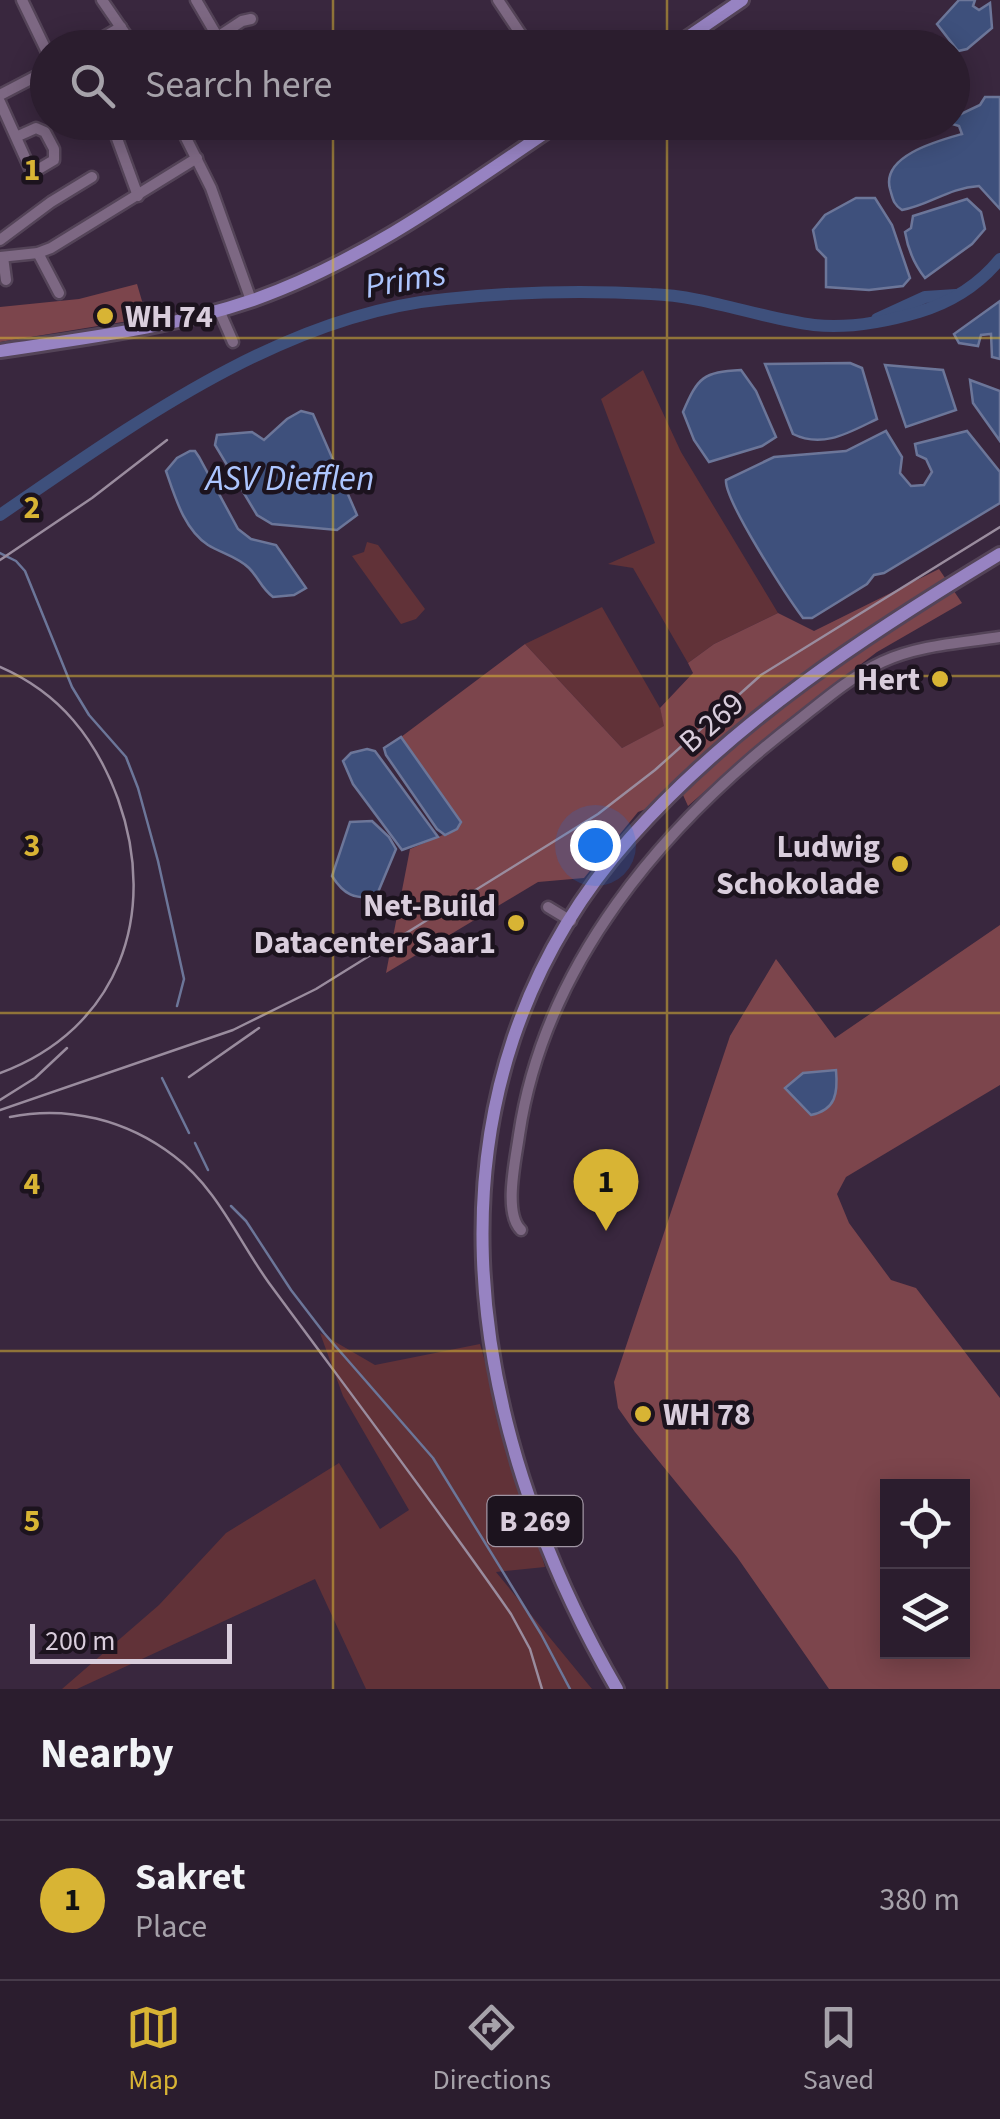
<!DOCTYPE html>
<style>
body{margin:0;font-family:"Source Sans 3",sans-serif;background:#372a3a;color:#f1f3f6}
.controls{position:absolute;right:30px;bottom:30px;display:grid;overflow:hidden;border-radius:0px;box-shadow:0 5px 25px #0003}
.controls button{width:90px;height:90px;display:grid;place-items:center;padding:0;border:0;border-bottom:2px solid #473b4a;background:#2b1d2e;color:#f1f3f6;font:50px sans-serif}
.scale{position:absolute;left:30px;bottom:25px;width:202px;box-sizing:border-box;padding-left:10px;border:5px solid #d9cddc;border-top:0;font-size:28px;line-height:35px;white-space:nowrap;color:#d9cddc;-webkit-text-stroke:8px #1c131e;paint-order:stroke}
.you{position:absolute;left:595px;top:845px;width:35px;height:35px;margin:-25px;border:8px solid #fff;border-radius:50%;background:#1a73e8;box-shadow:0 0 0 15px #1a73e833}
.badge{display:grid;place-items:center;width:65px;height:65px;border-radius:50%;background:#d8b434;color:#111;font-size:32px;font-weight:700}
.pin{position:absolute;translate:-50% -82px;filter:drop-shadow(0 2px 5px #0008)}
.pin::after{content:'';position:absolute;top:52px;width:35px;height:30px;background:inherit;clip-path:polygon(0 0,100% 0,50% 100%)}
.list{margin:0;padding:0;list-style:none}
h2{display:flex;justify-content:space-between;align-items:center;height:130px;margin:0;padding:0 40px;font-size:42px}
h2 small{font-size:32px;font-weight:400;color:#a6a2aa}
.list li{display:grid;grid-template-columns:65px 1fr auto;gap:30px;align-items:center;box-sizing:border-box;height:160px;padding:0 40px;border-top:2px solid #473b4a}
.list b{display:block;font-size:38px;white-space:nowrap}
.list p{margin:0;font-size:32px;white-space:nowrap;color:#a6a2aa}
.list em{font-size:32px;font-style:normal;color:#a6a2aa}
.icon{flex:none;width:55px;height:55px;fill:none;stroke:currentColor;stroke-width:2;stroke-linecap:round;stroke-linejoin:round}
.map{position:relative;flex:none;width:1000px;height:1689px;overflow:hidden}
.search{position:absolute;background:#2b1d2e;box-shadow:0 5px 25px #0003;left:30px;right:30px;top:30px;height:110px;display:flex;align-items:center;gap:25px;box-sizing:border-box;padding:0 35px;border-radius:55px;color:#a6a2aa;font-size:38px}
.sheet{height:290px;background:#2b1d2e}
nav{display:flex;justify-content:space-around;align-items:center;box-sizing:border-box;height:140px;border-top:2px solid #473b4a;background:#2b1d2e;font-size:28px;color:#a6a2aa}
nav a{display:grid;justify-items:center;gap:5px}
nav .on{color:#d8b434}
.map>svg:first-child{display:block}
</style>
<div class="map">
<svg width="1000" height="1689" viewBox="0 0 1000 1689">
<rect width="100%" height="100%" fill="#39273e"/>
<!-- green -->
<g fill="#613238">
<path d="M643,370L681,452L778,613L714,644L688,663L633,568L608,564L655,543L601,399Z"/>
<path d="M367,542L378,545L425,609L416,619L401,624L352,556L364,552Z"/>
<path d="M602,607L660,708L665,726L622,748L525,644Z"/>
<path d="M320,1333L375,1365L480,1344L545,1567L496,1572L592,1689H366L315,1579L77,1689H62L159,1605L226,1533L339,1463L380,1529L409,1510L343,1396Z"/>
</g>
<!-- forest -->
<g fill="#7c454c" fill-rule="evenodd">
<path d="M137,284L147,318L0,342V307L79,299Z"/>
<path d="M939,569L962,603L877,652L782,724L688,806L683,795L638,812L584,878L538,882L386,973L410,849L457,829L461,822L401,737L525,644L622,748L664,726L660,708L693,673L688,663L714,644L778,613L814,631Z"/>
<path d="M1000,925V1085L846,1177L837,1194L849,1223L891,1280L916,1288L1000,1398V1689H829L737,1557L635,1432L618,1408L614,1382L730,1036L776,959L835,1038ZM888,1486H962V1652H888Z"/>
</g>
<!-- water -->
<g fill="#3e507c" stroke="#6c7699" stroke-width="2.5">
<path d="M959,0H975L973,6L979,10L990,3L992,28L967,49L958,51L937,24Z"/>
<path d="M985,97H1000V209L979,186C948,188 930,205 902,210C893,204 893,199 890,189C881,156 937,141 962,134L959,126L949,123L952,122L953,110L959,115L980,105Z"/>
<path d="M856,198H875L892,225L910,278L903,286L869,290L826,287V258L817,249L813,230L825,215Z"/>
<path d="M967,199L981,212L985,229L972,244L925,278C914,264 908,250 905,232L911,228L913,216Z"/>
<path d="M1000,301V359L992,357L991,334L981,335L978,346L959,343L954,334Z"/>
<path d="M850,363L862,368L877,419C850,432 823,449 793,434L765,364Z"/>
<path d="M885,365L943,370L956,410L906,427Z"/>
<path d="M741,370L756,391L776,437L762,446L709,462L694,440L683,412C698,377 703,372 741,370Z"/>
<path d="M970,380L1000,391V441L973,403Z"/>
<path d="M301,411L313,414L357,515L337,530L272,524L257,515L215,445L217,435L252,432L264,440L287,419Z"/>
<path d="M886,431L902,457L900,473L911,486L924,485L932,472L926,459L917,455L915,444L967,431L1000,472V503L884,573L874,575L867,584L812,618H803C788,598 724,500 726,480L774,457L846,451Z"/>
<path d="M190,451H195L199,457L238,529L251,539L276,545L306,588L294,595L273,597C261,588 259,578 249,568C238,557 221,553 208,545C184,529 175,497 166,471L177,458Z"/>
<path d="M401,737L461,822L457,829L445,835L437,829L386,755L384,748Z"/>
<path d="M367,749L375,751L438,837L402,850L353,784L343,761L351,753Z"/>
<path d="M372,821L389,837L396,849L376,897C354,899 344,895 332,876L350,822Z"/>
<path d="M836,1070C838,1093 836,1110 811,1115L785,1088L803,1073Z"/>
</g>
<g fill="none" stroke-linecap="round" stroke-linejoin="round">
<!-- stream -->
<g stroke="#6c7699" stroke-width="2.5">
<path d="M0,553L16,561L25,571L72,687L89,715L126,757L138,788L158,861L184,979L177,1006"/>
<path d="M162,1078L189,1133"/>
<path d="M195,1143L208,1170"/>
<path d="M231,1206L246,1221L291,1290L324,1333L433,1458L541,1634L570,1689"/>
</g>
<!-- river -->
<g stroke="#3e507c" stroke-width="12">
<path d="M877,319L925,297L956,295"/>
<path d="M0,515C132,425 282,314 446,299C513,292 583,290 651,294C707,296 759,318 814,325C850,329 885,322 919,312C952,302 978,286 1000,259"/>
</g>
<defs>
<g id="minor">
<path d="M22,0L48,54"/>
<path d="M102,0L135,48"/>
<path d="M196,0L217,36"/>
<path d="M498,0L530,48"/>
<path d="M85,48L121,27"/>
<path d="M201,48L242,21L251,19"/>
<path d="M0,95L48,70"/>
<path d="M0,102L32,173L54,160V149L45,132L36,128L16,137"/>
<path d="M111,122L138,196"/>
<path d="M178,122L211,188L251,300"/>
<path d="M0,240L51,202L92,177"/>
<path d="M38,253L59,293"/>
<path d="M0,257L38,253L51,248L197,158"/>
<path d="M3,257L6,280"/>
<path d="M219,310L233,342"/>
<path d="M548,907L571,921"/>
<path d="M521,1230C503,1213 516,1158 519,1135C544,965 663,825 795,723C823,701 850,677 882,662C918,645 961,643 1000,637"/>
</g>
<g id="major">
<path d="M672,48L742,0"/>
<path d="M0,351C85,338 171,328 253,300C366,260 462,189 561,122"/>
<path d="M617,1689C462,1422 410,1087 630,838C735,720 866,635 1000,554"/>
</g>
</defs>
<!-- minor casing -->
<use href="#minor" stroke="#544458" stroke-width="15"/>
<!-- major casing -->
<use href="#major" stroke="#544458" stroke-width="18"/>
<!-- minor -->
<use href="#minor" stroke="#7d6883" stroke-width="10"/>
<!-- major -->
<use href="#major" stroke="#9783c2" stroke-width="12"/>
<!-- rail -->
<g stroke="#9a8c9e" stroke-width="2.5">
<path d="M0,560L92,498L167,440"/>
<path d="M0,667C60,693 96,739 118,799C159,914 119,1029 0,1073"/>
<path d="M189,1077L259,1028"/>
<path d="M0,1100L35,1078L67,1048"/>
<path d="M0,1110L233,1030L316,989L598,814L655,770L761,675L1000,527"/>
<path d="M10,1117C68,1105 127,1120 174,1156C217,1188 238,1240 269,1283C350,1393 433,1502 511,1614L530,1649L542,1689"/>
</g>
</g>
<!-- grid -->
<path fill="none" stroke="#d8b434" stroke-width="2.5" stroke-opacity="0.55" d="M333,0V48M667,0V48M333,122V1689M667,122V1689M0,338H1000M0,676H1000M0,1013H1000M0,1351H1000"/>
<!-- markers -->
<g fill="#d8b434" stroke="#1c131e" stroke-width="4">
<circle cx="105" cy="316" r="10"/>
<circle cx="940" cy="679" r="10"/>
<circle cx="900" cy="864" r="10"/>
<circle cx="516" cy="923" r="10"/>
<circle cx="643" cy="1414" r="10"/>
</g>
<g text-anchor="middle" stroke-width="9" stroke-linejoin="round" paint-order="stroke">
<!-- shield labels -->
<rect fill="#1c131e" stroke="#a095a3" stroke-width="2.5" x="487.5" y="1496" width="95" height="50" rx="8"/>
<g font-size="30" font-weight="bold" fill="#d9cddc">
<text x="535" y="1531">B 269</text>
</g>
<!-- poi labels -->
<g font-size="32" font-weight="bold" fill="#d9cddc" stroke="#1c131e" text-anchor="end">
<text x="125" y="327" text-anchor="start">WH 74</text>
<text x="920" y="690">Hert</text>
<text x="880" y="857">Ludwig<tspan x="880" dy="37">Schokolade</tspan></text>
<text x="496" y="916">Net-Build<tspan x="496" dy="37">Datacenter Saar1</tspan></text>
<text x="663" y="1425" text-anchor="start">WH 78</text>
</g>
<!-- street labels -->
<g font-size="32" fill="#d9cddc" stroke="#1c131e">
<text transform="translate(711 722) rotate(-41)" y="11">B 269</text>
</g>
<!-- water labels -->
<g font-size="35" font-style="italic" fill="#acc5fe" stroke="#1c131e">
<text transform="translate(405 279) rotate(-10)" y="12">Prims</text>
<text x="290" y="490">ASV Diefflen</text>
</g>
</g>
<g font-size="32" text-anchor="middle" font-weight="bold" fill="#d8b434" stroke="#1c131e" stroke-width="9" stroke-linejoin="round" paint-order="stroke">
<text x="32" y="180">1</text>
<text x="32" y="518">2</text>
<text x="32" y="856">3</text>
<text x="32" y="1194">4</text>
<text x="32" y="1531">5</text>
</g>
</svg>
<div class="controls">
<button><svg class="icon" aria-label="locate" viewBox="0 0 24 24"><circle cx="12" cy="12" r="6"/><path d="M12 2v4M12 18v4M2 12h4M18 12h4"/></svg></button>
<button><svg class="icon" aria-label="layers" viewBox="0 0 24 24"><path d="M12 4l9 5-9 5-9-5zM3 14l9 5 9-5"/></svg></button>
</div>
<div class="scale">200 m</div>
<div class="you"></div>
<div class="pin badge" style="left:606px;top:1231px">1</div>
<div class="search"><svg class="icon" aria-label="search" viewBox="0 0 24 24"><circle cx="10" cy="10" r="6"/><path d="M15 15l6 6"/></svg>Search here</div>
</div>
<section class="sheet">
<h2>Nearby<small></small></h2>
<ul class="list">
<li><span class="badge">1</span><div><b>Sakret</b><p>Place</p></div><em>380 m</em></li>
</ul>
</section>
<nav>
<a class="on"><svg class="icon" aria-label="map" viewBox="0 0 24 24"><path d="M3 6l6-2 6 2 6-2v14l-6 2-6-2-6 2zM9 4v14M15 6v14"/></svg>Map</a>
<a><svg class="icon" aria-label="directions" viewBox="0 0 24 24"><path d="M12 3l9 9-9 9-9-9zM9 14v-3h6M13 9l2 2-2 2"/></svg>Directions</a>
<a><svg class="icon" aria-label="saved" viewBox="0 0 24 24"><path d="M7 4h10v16l-5-4-5 4z"/></svg>Saved</a>
</nav>
